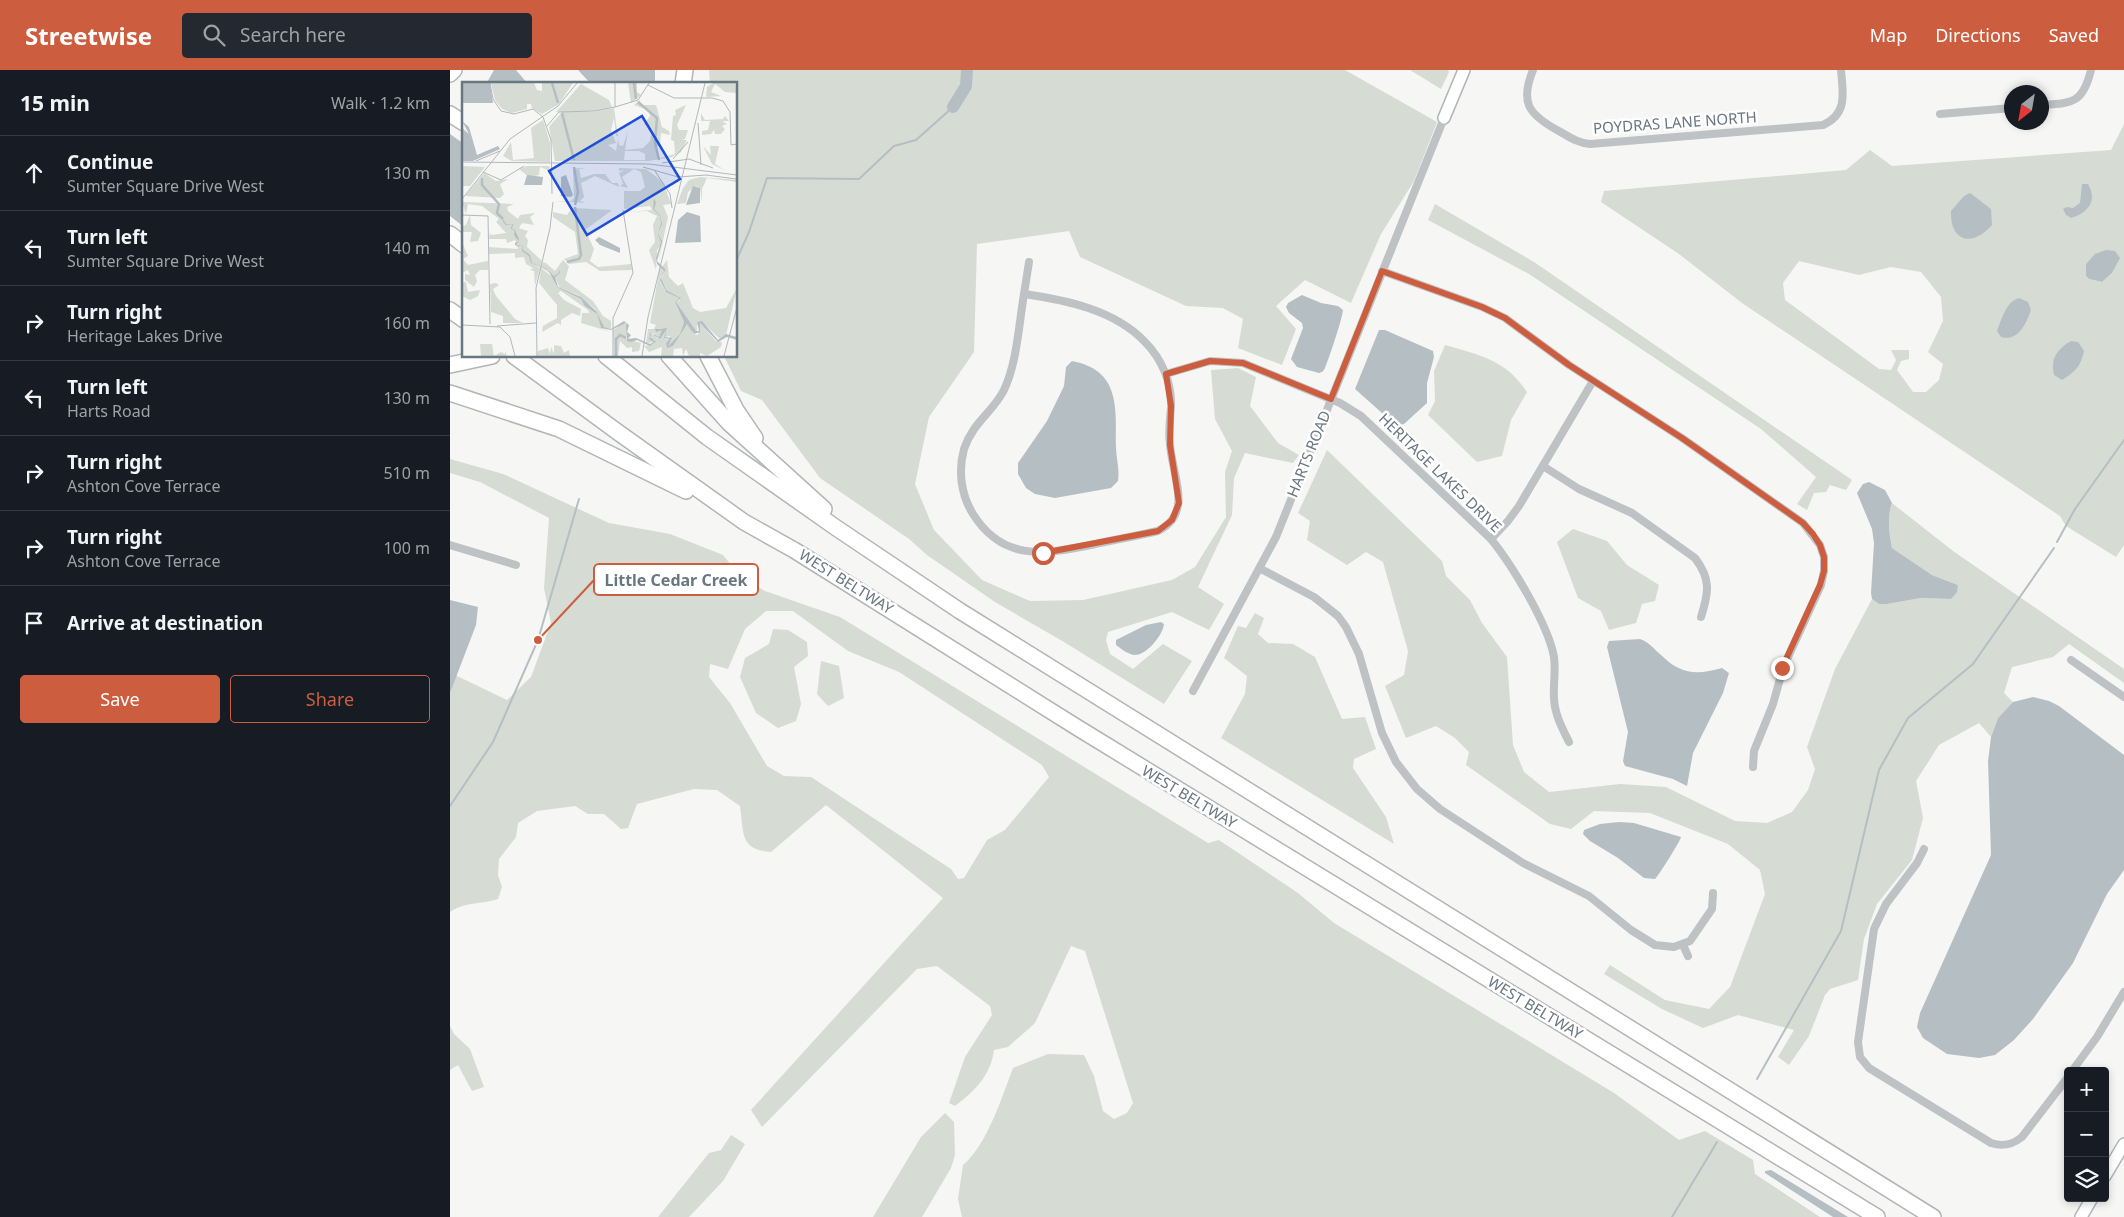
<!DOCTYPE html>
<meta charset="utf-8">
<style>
body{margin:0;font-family:"Noto Sans",sans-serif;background:#242831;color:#f1f3f6}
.controls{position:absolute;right:15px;bottom:15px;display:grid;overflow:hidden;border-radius:5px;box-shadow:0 2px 8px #0003}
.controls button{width:45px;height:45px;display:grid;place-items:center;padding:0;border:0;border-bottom:1px solid #363941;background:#171b24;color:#f1f3f6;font:25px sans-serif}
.compass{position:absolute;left:1554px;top:15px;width:45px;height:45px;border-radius:50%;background:#171b24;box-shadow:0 2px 8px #0003;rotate:211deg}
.stop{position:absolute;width:15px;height:15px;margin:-11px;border:4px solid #cc5e3f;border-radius:50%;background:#fff}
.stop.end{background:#cc5e3f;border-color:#fff;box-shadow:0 1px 5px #0008}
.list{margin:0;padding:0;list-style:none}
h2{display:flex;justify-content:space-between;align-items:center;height:65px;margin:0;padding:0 20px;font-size:21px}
h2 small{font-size:16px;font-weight:400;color:#9ea1a6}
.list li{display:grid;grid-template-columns:32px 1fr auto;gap:15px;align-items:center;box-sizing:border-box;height:75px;padding:0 20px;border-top:1px solid #363941}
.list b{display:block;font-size:19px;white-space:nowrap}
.list p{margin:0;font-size:16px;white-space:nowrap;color:#9ea1a6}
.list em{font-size:16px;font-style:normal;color:#9ea1a6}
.actions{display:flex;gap:10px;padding:15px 20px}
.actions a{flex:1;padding:11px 0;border:1px solid #cc5e3f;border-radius:5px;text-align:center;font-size:18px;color:#cc5e3f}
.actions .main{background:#cc5e3f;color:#fff}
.icon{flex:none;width:28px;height:28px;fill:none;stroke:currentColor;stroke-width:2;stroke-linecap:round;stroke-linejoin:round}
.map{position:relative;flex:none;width:1674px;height:1147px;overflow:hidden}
header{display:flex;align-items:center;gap:30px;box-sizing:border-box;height:70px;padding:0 25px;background:#cc5e3f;color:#fff}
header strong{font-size:24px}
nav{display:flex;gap:28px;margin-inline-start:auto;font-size:18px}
.search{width:350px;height:45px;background:#242831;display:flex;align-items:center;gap:12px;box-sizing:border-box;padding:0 18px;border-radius:5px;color:#9ea1a6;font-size:19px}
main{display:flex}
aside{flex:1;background:#171b24}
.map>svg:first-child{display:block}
</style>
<header>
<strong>Streetwise</strong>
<div class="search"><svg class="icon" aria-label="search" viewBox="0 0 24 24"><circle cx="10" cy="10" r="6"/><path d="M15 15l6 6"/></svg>Search here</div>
<nav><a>Map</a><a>Directions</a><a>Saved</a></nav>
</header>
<main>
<aside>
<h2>15 min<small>Walk · 1.2 km</small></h2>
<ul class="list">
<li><svg class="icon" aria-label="ahead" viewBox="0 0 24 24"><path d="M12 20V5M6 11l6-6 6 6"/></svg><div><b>Continue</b><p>Sumter Square Drive West</p></div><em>130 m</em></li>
<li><svg class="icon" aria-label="left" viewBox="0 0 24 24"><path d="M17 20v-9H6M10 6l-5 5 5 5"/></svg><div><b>Turn left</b><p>Sumter Square Drive West</p></div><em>140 m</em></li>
<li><svg class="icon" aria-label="right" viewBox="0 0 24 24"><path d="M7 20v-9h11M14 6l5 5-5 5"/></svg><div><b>Turn right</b><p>Heritage Lakes Drive</p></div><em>160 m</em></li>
<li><svg class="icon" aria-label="left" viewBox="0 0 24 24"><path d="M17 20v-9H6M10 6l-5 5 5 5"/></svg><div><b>Turn left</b><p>Harts Road</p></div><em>130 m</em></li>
<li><svg class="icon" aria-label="right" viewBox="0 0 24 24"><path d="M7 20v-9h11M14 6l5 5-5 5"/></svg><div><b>Turn right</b><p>Ashton Cove Terrace</p></div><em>510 m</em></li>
<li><svg class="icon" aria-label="right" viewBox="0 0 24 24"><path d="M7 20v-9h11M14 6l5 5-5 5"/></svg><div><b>Turn right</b><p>Ashton Cove Terrace</p></div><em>100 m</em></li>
<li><svg class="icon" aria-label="arrive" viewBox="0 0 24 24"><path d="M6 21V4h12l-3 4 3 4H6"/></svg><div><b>Arrive at destination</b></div></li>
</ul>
<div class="actions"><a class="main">Save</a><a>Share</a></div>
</aside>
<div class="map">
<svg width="1674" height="1147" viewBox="0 0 1674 1147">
<rect width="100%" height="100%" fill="#f6f6f4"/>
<!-- green -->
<g fill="#d6dbd4" fill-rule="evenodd">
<path d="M259,0H895L987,52L964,111L931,164L901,233L855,210L826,236L846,259L832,295L788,278L793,249L773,238L736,236L630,187L619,161L527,174L524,282L479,347L465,414L484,460L532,510L580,531L633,530L722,510L745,497L776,447L775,402L782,381L765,349L761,300L788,298L806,307L800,336L828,373L849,385L843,393L795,383L784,408L782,445L748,517L774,534L759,560L722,542L658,562L656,570L660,584L683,599L713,574L742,591L714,634L614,572L545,532L477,485L459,469L370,408L312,330L291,321L274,286H286V14H260Z"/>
<path d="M960,0H998L999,2L991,19Z"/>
<path d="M1674,54V475L1666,487L1616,456L1610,446L1292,233L1229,184L1151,132L1154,121L1396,100L1420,80L1442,96L1661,80ZM1349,191L1409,205L1441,197L1471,202L1491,227L1493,251L1478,282L1493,294L1489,310L1476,322H1463L1447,300L1451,291L1459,289V280H1441L1446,290L1441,300L1429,299L1335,230L1333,213ZM1662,203L1652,212L1639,209L1636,206Z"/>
<path d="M985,134L1084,192L1402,410L1396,420L1380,415L1376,422L1364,423L1357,440L1347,434L1366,407L1311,359L1079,204L978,150Z"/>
<path d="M995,275C1030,285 1056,290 1077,322L1061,350L1052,386L1027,392L978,345L985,331L984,301Z"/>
<path d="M877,380L992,491L996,506L1020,530L1032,553L1057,587L1063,675L1074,702L1099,722L1170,714L1216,717L1285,751L1317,753L1342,742L1358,720L1365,699L1357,677L1385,599L1422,529L1429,534H1437L1471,528L1501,529L1508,515L1482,505L1442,478C1439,462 1437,448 1442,433L1503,481L1674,599V613L1619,574L1603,587L1562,597L1554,623L1563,632L1548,648L1541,667L1529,653L1489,675L1466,711L1473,748L1462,790L1427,834L1414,869L1408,910L1380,919L1375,925L1359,966L1339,995L1328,987L1344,960L1288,945L1253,958L1212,939L1154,904L1160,895L1215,930L1259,939L1280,917L1315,824L1310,800L1278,774L1200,743L1144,741L1121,759L1100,754L1016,695L1019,682L1005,668L986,656L956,668L935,616L954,605L958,581L933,492L916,482L897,495L857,470L860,451L848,443Z"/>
<path d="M0,389L53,404L159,453L220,464L273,485L291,507L315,521L390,547L758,773L769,770L848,823L884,853L1164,1023L1229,1070L1255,1061L1303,1090L1305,1104L1370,1147H512L508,1129L513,1095C537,1075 552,1027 563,998L598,984L634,985L644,1006L653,1041L664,1049L677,1043L683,1033L635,881L621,876L585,953L558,977L544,980C541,1005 524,1022 505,1036L499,1033L515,987L542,945L540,936L487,896L467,899L312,1057L301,1040L493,828L376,735L321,782C289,780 294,762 290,736L267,720L244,719L187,734L178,758L171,759L154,744H138L125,736L87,741L68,753L66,767L49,789L48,805L52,817L48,829C29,835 17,831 0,842V623L5,605L57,630L81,607L101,553L94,518L99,448L30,412L0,403ZM316,541H343L398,581L449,602L592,695L599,707L555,760L537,770L514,808L508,809L501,799L361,707L334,706L317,696L280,633L259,607L260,594L278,599L295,559Z"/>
<path d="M1123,459L1157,471L1177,495L1209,515L1205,531L1192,534L1186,553L1159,560L1151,541L1128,528L1107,472Z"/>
<path d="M805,543L814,548L808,564L818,573L843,574L865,587L892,649L915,647L926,679L904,689L903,698L936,747L944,774L771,668L795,624L797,606L774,588L788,556L796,558Z"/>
<path d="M323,559L338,560L357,572L358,586L344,597L351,634L346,651L328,658L306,643L290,607L295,588L319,574Z"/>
<path d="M371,591L389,596L394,628L378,636L367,624Z"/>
<path d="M0,956L4,964L20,979L34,1017L22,1021L8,995L0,1000Z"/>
<path d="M495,1043L504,1052L505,1085L501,1098L472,1147H423L471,1067Z"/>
<path d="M281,1065L295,1074L273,1111L239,1147H208L259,1083L271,1080Z"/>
</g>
<!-- water -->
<g fill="#b5bfc3">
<path d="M44,0H66L78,14H36Z"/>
<path d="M128,0H205V14H141Z"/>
<path d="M0,64L14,74V157L0,146Z"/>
<path d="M1632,114H1638C1648,131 1638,143 1621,148L1616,145L1613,139L1617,137L1623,138L1630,133Z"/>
<path d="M1520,123L1541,139L1542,155C1523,177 1500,173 1501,141L1514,126Z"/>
<path d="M1656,180L1665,181L1670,188L1662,203L1652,212L1639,209L1636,206V194L1645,184Z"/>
<path d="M852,225L871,233L888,236L893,240C892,250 879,288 875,298C873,302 872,302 869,303L847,297L841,289L853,258L852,253L839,243L836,237L838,233Z"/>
<path d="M1569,228L1578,232L1581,240C1576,254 1568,272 1551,267L1547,261C1552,248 1556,232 1569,228Z"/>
<path d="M929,260H935L983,281L984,287L977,313V333L954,354L950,355L941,351L905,319Z"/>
<path d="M1621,271L1628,272L1634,281C1631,296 1625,302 1612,310L1604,305C1600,289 1607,279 1621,271Z"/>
<path d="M622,291C670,300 666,337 666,376C666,388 670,400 668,411L661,418L605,428L585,424L576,418L568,404V393L597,351L614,316L616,297Z"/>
<path d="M1419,412L1435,420L1442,433C1437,448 1439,462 1442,478L1482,505L1508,515L1507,522L1501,529L1471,528L1437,534H1429L1422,529L1421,523L1424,473L1422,459L1407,423L1413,414Z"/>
<path d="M0,530L28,537L26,555L0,623Z"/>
<path d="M711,552L714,554C713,565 696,586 684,585C678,584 671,579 666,575V570L696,555Z"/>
<path d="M1190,569C1199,572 1204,579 1211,585C1231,605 1247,605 1272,598L1279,603L1273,623L1243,683L1237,716L1223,709L1175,696L1173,691L1178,662L1157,577L1159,571Z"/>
<path d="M1583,627L1599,631L1609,636L1674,685V800L1657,824L1623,893L1583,949L1564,970L1545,985L1529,988L1497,984L1473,968L1467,957L1470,943L1541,785L1538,691L1541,667L1548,648L1563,632Z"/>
<path d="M1169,752L1184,753L1231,767C1231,770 1209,805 1205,809L1194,808L1168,788L1140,771L1133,764L1134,760L1150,754Z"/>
<path d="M1321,1100L1398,1147H1383L1315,1103V1101Z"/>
</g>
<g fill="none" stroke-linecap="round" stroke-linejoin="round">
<!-- stream -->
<g stroke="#b5bfc3" stroke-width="2">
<path d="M286,191L299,162L317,108L409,109L444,76L466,70L503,37"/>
<path d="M1607,472L1625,439L1674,370"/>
<path d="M0,736L43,672L88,570L129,429"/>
<path d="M1307,1009L1391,861L1429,700L1458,648L1523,594L1604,478"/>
<path d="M1222,1147L1267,1072"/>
</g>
<!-- river -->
<path stroke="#b5bfc3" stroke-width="12" d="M503,37L516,16L517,0"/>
<defs>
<g id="secondary">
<path d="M994,48L1014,0"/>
<path d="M1655,1106L1674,1074"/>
<path d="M1631,1147L1642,1128"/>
</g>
<g id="highway">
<path d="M0,4L4,0"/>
<path d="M233,14L235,0"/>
<path d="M0,44L14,53"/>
<path d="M0,164L14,175"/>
<path d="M0,240L14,250"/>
<path d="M64,286L169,363L294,452L344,480L628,658L1427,1147"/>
<path d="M156,286L257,367L385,457L510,541L1483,1147"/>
<path d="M219,286L279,353L374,439"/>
<path d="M258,286L286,340L305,368"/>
<path d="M0,295L42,286"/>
<path d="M0,323L109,359L236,421"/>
</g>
</defs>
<!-- secondary casing -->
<use href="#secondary" stroke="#b1b6b9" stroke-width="14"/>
<!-- highway casing -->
<use href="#highway" stroke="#b2b5b8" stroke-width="18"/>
<!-- street -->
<g stroke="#bec2c5" stroke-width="8">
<path d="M1083,0C1070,32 1078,44 1107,60C1118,66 1127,73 1140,74L1373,55C1398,44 1393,23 1391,0"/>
<path d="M1592,35C1623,33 1633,33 1641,0"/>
<path d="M1490,44L1562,38"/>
<path d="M932,201L1032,237L1055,248L1119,295L1232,368L1353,453L1370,475L1374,487V501L1371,515L1333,598L1323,634L1304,681L1303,697"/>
<path d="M574,224C616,230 665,240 695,272C712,289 722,313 721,337C720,350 718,362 720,375C721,391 731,421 728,435C726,448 719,455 708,461C686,466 663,470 641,475C595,484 553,492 523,444C511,425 508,401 514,379C523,352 543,342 554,320C567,293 569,253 574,224Z"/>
<path d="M574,224L579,192"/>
<path d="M716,304L760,291L793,293L890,333L911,346L1041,469C1062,495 1098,554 1104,587C1106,601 1103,615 1104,629C1105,645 1112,658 1119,672"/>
<path d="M1093,396L1129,419L1182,443L1245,488C1261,509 1259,522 1251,547"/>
<path d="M1041,469L1058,451L1069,436L1143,311"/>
<path d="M0,475L66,495"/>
<path d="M811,499L864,527L888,546L896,557L909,584L932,663L946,692L967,719L990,739L1073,793L1139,826L1181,860L1205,875L1224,877L1240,871L1262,839L1263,823"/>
<path d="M1621,590L1674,627"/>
<path d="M743,621L826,467L994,48"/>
<path d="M1474,779L1467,793L1436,834L1424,859L1408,972L1410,987L1419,998L1541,1073C1553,1077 1562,1075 1572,1067L1618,1007"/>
<path d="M1233,875L1238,886"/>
<path d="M1622,1001L1647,967L1674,922"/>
</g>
<!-- secondary -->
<use href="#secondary" stroke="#fff" stroke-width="11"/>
<!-- highway -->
<use href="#highway" stroke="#fff" stroke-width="15"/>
</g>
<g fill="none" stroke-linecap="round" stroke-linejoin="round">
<!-- route -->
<path stroke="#cc5e3f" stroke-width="6" d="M593,483L708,461L722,450L729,433L720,375L721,336L716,304L760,291L793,293L881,329L932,201L1032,237L1055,248L1119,295L1232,368L1353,453L1363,464L1370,475L1374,487V501L1370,515L1332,598"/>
</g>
<g text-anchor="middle" stroke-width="5" stroke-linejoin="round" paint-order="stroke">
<!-- street labels -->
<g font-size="15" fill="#697781" stroke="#fff">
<text transform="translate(1225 53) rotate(-4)" y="5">POYDRAS LANE NORTH</text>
<text transform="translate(859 384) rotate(-68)" y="5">HARTS ROAD</text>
<text transform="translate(990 403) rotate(44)" y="5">HERITAGE LAKES DRIVE</text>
<text transform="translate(396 512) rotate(32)" y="5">WEST BELTWAY</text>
<text transform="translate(739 727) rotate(31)" y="5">WEST BELTWAY</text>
<text transform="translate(1085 938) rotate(31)" y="5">WEST BELTWAY</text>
</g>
</g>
<!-- overview -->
<g transform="translate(12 12)">
<rect width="275" height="275" fill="#f6f6f4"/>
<path d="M29,1H72L75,8L80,9V1H111L97,22L80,32L70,26L69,22H65V27L50,31L40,27L33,18ZM166,1H175V10L179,13L169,21ZM251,1H273L275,11L263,10L253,2L249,10L259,14L244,15L245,5ZM119,2L147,18L150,25L135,29L94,30ZM177,18L181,23H194L200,45L207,49L208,53L199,51L198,64H194L198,76L213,72L212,59L209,58L211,34L214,33L213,28L224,23L215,43L217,48H226L223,57L219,58H225L219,70L210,75L187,79H93L87,45L100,30H132L152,26L156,54H154L152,36L149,48L154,61L146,63L154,69L156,57L157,63L161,64L166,49L163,68L181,66L188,59L190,48L182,42L188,34L186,28L172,23ZM163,69H177L183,72V78H162ZM239,31L243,38L261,37L263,34L267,39H260L265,42L260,44L263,47L259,52H253L252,48L249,52L240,53V49L246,48L248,39H239ZM81,38L88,61V80L50,79L41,74L49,60L51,78L72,76L69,46ZM241,64L249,73L248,64H257L253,82L264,89L250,82ZM0,84L23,85L8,104H0ZM65,84H86L88,85L86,88L78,85L77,93L67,95L57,87ZM117,86H124L117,87L119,96L132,92H143L150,101H156L157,105L133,94L119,101L122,115L118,119L124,121L92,119H109L112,116L111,87ZM157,86L184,87L201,100L209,122L201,123L206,135L196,182L200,161L195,168L194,188L187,168L193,160L191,143L195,134L185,129L163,130L190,128L188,124L162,127V109H178L183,105L179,90L172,87L160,95L166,106L158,104L161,102L157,91L163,88L157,89ZM22,91L34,99L47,97L38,102L42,112L38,116L3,114ZM238,95L275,98V100L245,96L240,107V120L238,106L234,104L226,110L224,121L215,122L221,106L227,98ZM0,120L52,122L45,125L46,129L56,137L58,133L73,131L68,135L72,143L60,141L57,146L66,149L63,154L66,158L65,165L80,179L78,185L71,182L78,186L73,204L72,189L68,188L71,186L64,182L62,175L53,176V171L27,172V165L56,167L53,158L45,161L44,157H27L28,150L29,153L44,151L34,140L37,137L20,124L6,122L4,132ZM110,126L150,128L123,148L132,167L128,179L136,185L169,182L170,188L138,189L124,180L107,182L102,177L116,172L113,150L91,135V130L105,133ZM8,133L9,143L19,151L16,159L8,160L10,150H0V144L4,143ZM0,160L6,174L1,177L6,183L26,179V188H18L13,193L15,199L12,205L3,198V192L8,193L6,188L0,191ZM101,178L107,184L103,198L131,219L141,234L149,239V247L141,245L133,227L116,213L98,206L92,194L79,185L81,180L84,181L93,189ZM205,178L207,195L216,204L221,201L231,226L238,230L264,226L275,206L264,253L259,258L240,240H235V250L224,239L214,220L218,218L217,215L204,208L199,198L203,189L200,185ZM198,185L202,189L198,199L203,209L217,216L213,220L222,240L218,252L206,264L208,254L203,255L205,246H195L200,248L197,255L188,251L187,256L192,260L184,261L186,247H192L194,243L188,241ZM79,186L92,196L96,206L119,217L135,232L139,246L149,250L119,241L120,231H127L126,228L99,209L96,211L102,218L119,227L118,234L110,231L99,238V243L96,241L80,250L81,244L95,236V223L77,201ZM0,200H4L6,210L18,208L16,214L8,218L0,214ZM34,201L37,203L31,207L34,214L53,237L61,241H41V234L29,230L28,202ZM162,241L166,244L164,257L179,261L177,269L170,270V265L165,266L158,259L156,274H152L151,248ZM238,241L254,259L260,260L259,265L245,274L238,271V274H227L224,267L221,274L220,266L212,267L211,274H199L200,265L187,270L182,264L193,262L188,255L191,251L196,257L204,248L203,257L208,256L204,265L211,264L224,242L230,244L231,252L236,253ZM18,262H30L32,274L39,270L43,272V269L45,274H19ZM92,263L99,264L102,271L107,268L108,274H75L76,269L86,266L88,272L89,265L92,272Z" fill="#d6dbd4" fill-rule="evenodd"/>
<path d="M0,1H28L31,21H0ZM0,39L7,45L15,73L36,64L38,67L11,79H0V46L7,52ZM65,93L81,95L80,103H62ZM104,93L111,113L109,115L99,114V95ZM231,104L238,106V121L224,123ZM192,116L194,121L192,127L198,133L200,142L196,152L200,159V161L195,179L203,187V189L199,196L204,208L219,216L214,220L234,249H237L235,240L240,239L256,258L264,252L275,255V258L265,255L256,260L238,241V250L232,252L225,242L211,264L205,266L204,261L208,257L202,256L204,248L198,257L190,252L188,255L194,260L188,264L175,258L169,260L165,259L164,241L149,248L139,246L135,232L123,224L119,217L96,206L86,188L69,181L67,174L60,169V163L55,164L53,163V161L57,159L53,155L52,152L53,149L49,147L50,142L44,143L41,140V137L44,142H51L50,147L53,148L57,157V159L54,163H60L61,168L68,173L70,181L85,187L92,194L97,191L98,187V191L93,195L96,205L119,215L134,229L142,245L149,247L162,239L167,243L165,250L169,253L166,257L174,256L188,262L192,260L187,257L188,251L197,255L200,248L194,250L193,247L205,246L203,255L210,256L206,264L218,252L222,240L213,220L217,216L204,210L198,198L202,189L195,182L194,176L199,160L196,153L199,141L198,134L191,127ZM225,130L238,134L239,160L213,161L216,138ZM137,155L158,166V171L138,163L133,158Z" fill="#b5bfc3"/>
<path fill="none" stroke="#b5bfc3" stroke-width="2.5" d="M90,1L96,21M172,1L174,17M176,20L195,36L193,61L197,78M100,31L112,78M112,85L116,110L113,123M20,96V103L37,122L35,131L41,137M105,180L117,177L119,173L113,125M154,274V257L158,253L164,256"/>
<path fill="none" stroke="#b1b8bc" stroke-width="1" d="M28,1L31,17L39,29L52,32L71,27L81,35L89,58L90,112M186,3L212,16H250L261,19L268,30L269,63L275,62M153,25L176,18L187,1M236,41L239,83M85,44L97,30L133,29L153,25V1M211,77L226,60M14,79L38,69M0,80L187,82L275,93M200,81L227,77L251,86M181,85L216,95L244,93L274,97M193,89L208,112L210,126M21,90L39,98L62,84M0,117L48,57L96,24L115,1M0,133L26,134L28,242M0,243L38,245L48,255L53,274M35,244L74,241M75,274L74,206L88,146L91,120M151,274V236L171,191L161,128M180,274L186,235L243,1M262,274L275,225"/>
<path fill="#1d4ed8" fill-opacity="0.15" stroke="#1d4ed8" stroke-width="2.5" d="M180,34L218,97L125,153L87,89Z"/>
<rect width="275" height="275" fill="none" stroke="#697781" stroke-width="2.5"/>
</g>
<!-- callouts -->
<path fill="none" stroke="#cc5e3f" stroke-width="2" d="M88 570L144 510"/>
<circle fill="#cc5e3f" stroke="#fff" stroke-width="2" cx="88" cy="570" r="5"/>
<rect fill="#fff" stroke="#cc5e3f" stroke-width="2" x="144" y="494" width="164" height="31" rx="5"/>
<g font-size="16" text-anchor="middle" font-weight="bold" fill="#697781">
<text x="226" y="516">Little Cedar Creek</text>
</g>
</svg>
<div class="controls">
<button>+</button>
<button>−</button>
<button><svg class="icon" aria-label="layers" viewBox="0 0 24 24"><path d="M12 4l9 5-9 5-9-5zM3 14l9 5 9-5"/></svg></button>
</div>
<svg class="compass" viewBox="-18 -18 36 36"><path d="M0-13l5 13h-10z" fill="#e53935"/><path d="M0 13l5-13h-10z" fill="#9ea1a6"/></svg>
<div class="stop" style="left:593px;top:483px"></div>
<div class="stop end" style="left:1332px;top:598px"></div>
</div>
</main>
